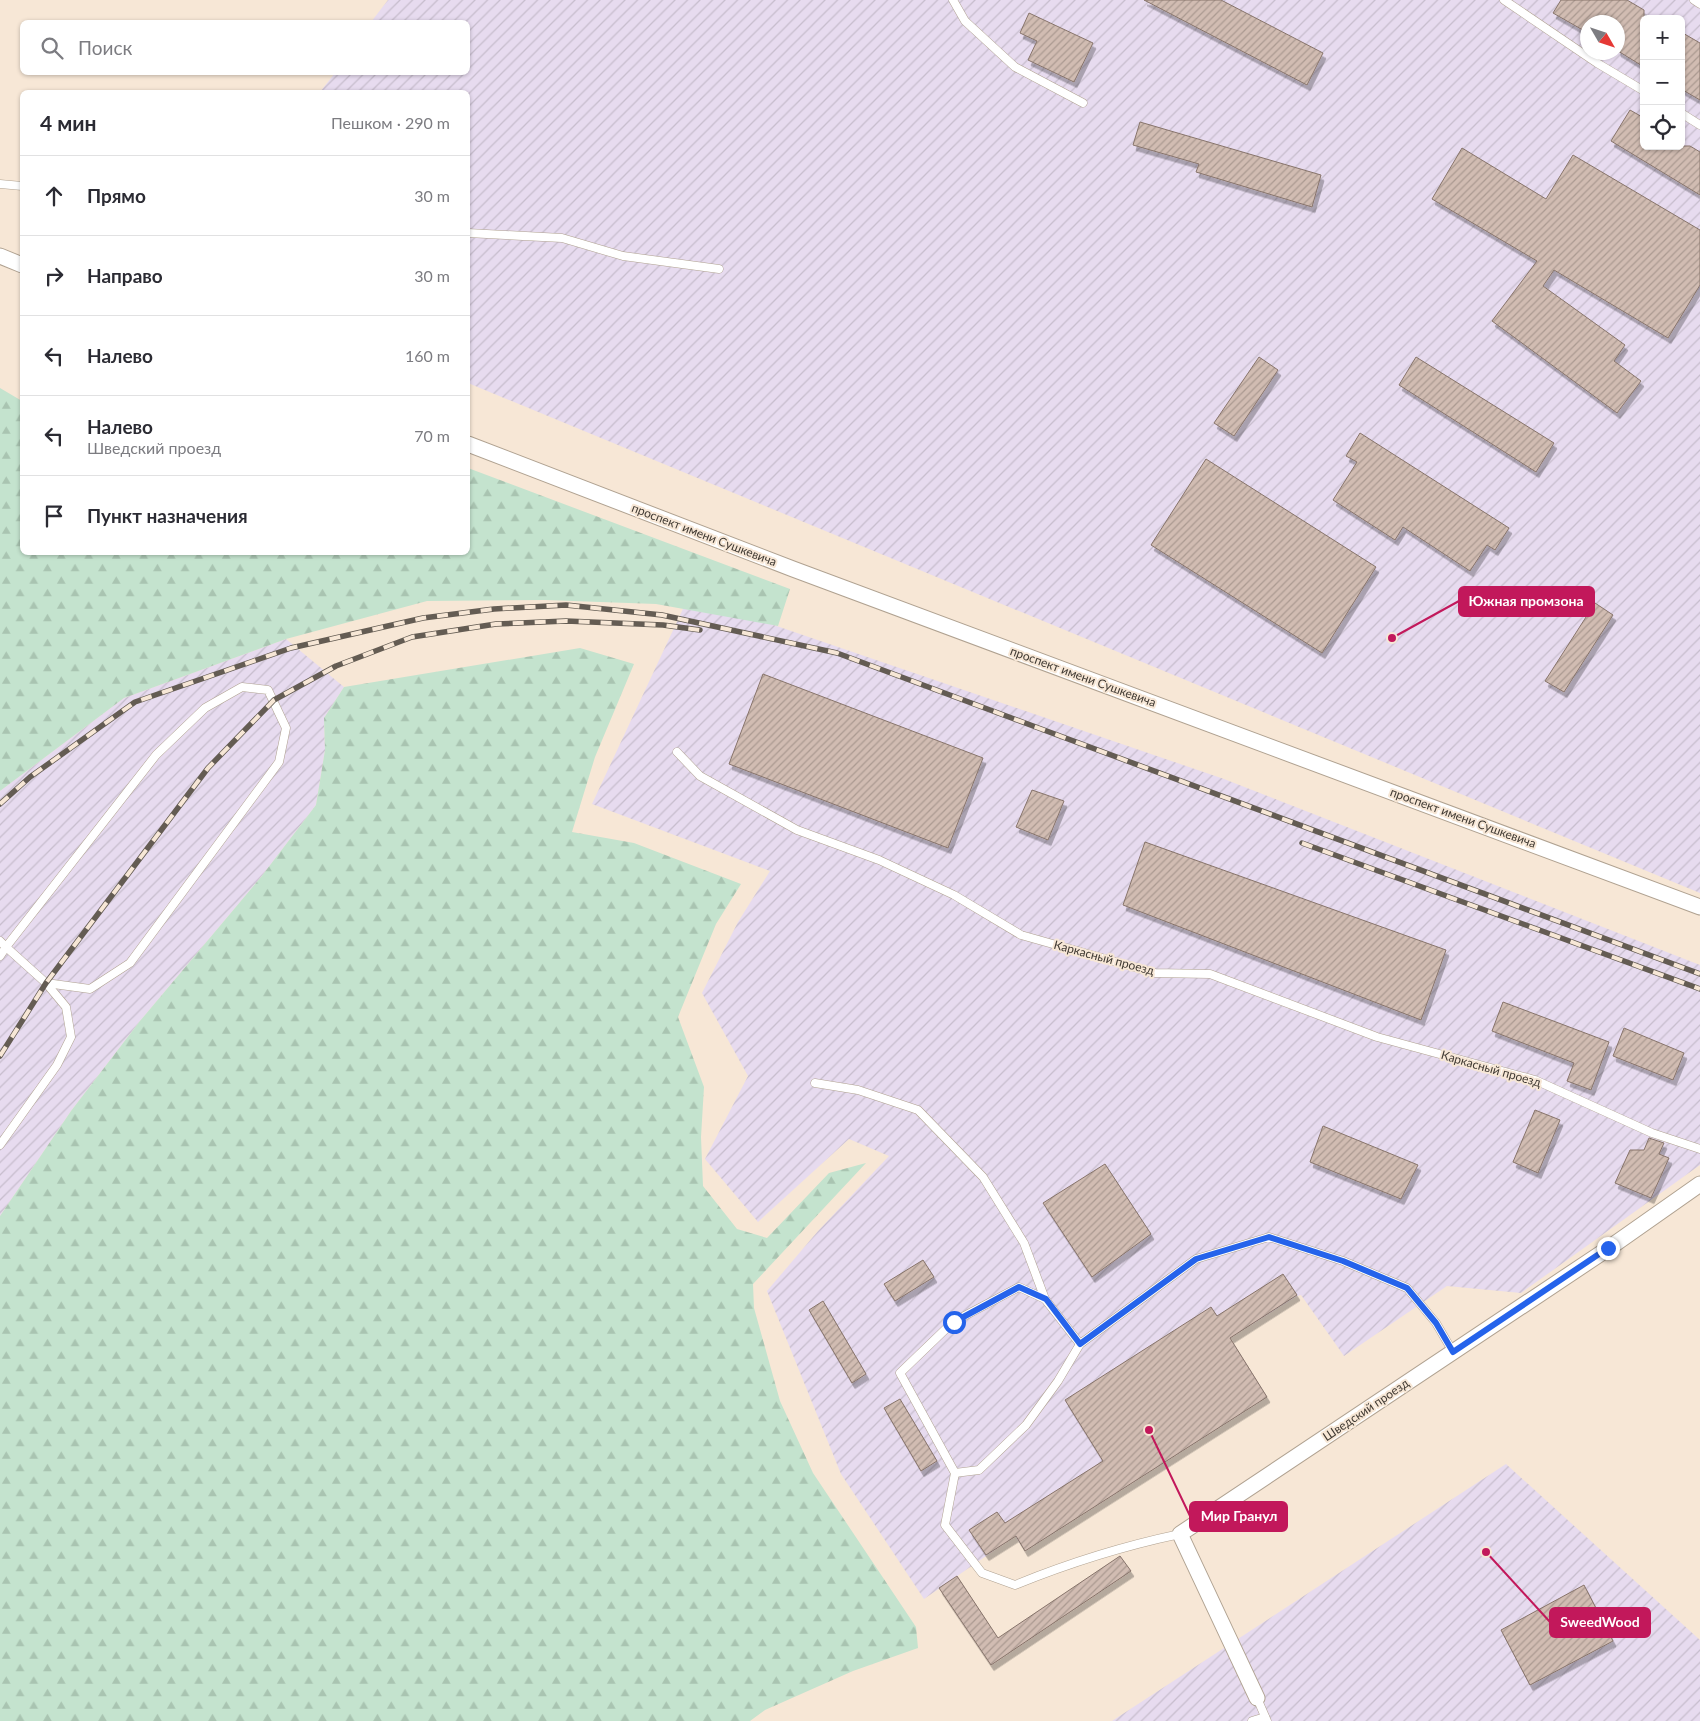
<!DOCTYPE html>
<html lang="ru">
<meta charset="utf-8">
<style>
body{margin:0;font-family:Lato,sans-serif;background:#f7f7f7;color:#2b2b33}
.controls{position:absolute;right:15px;top:15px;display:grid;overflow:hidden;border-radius:8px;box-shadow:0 1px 4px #0004}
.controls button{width:45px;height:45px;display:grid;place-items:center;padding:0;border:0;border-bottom:1px solid #e1e1e2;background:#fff;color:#2b2b33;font:25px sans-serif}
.compass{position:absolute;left:1580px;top:15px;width:45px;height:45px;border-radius:50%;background:#fff;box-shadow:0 1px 4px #0004;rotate:129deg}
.stop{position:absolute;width:15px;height:15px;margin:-11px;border:4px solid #2563eb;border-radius:50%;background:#fff}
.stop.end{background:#2563eb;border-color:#fff;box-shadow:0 1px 5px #0008}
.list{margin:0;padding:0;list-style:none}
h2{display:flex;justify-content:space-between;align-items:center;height:65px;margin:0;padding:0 20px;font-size:21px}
h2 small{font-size:16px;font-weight:400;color:#7c7c81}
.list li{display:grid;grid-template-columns:32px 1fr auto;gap:15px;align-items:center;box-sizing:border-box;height:80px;padding:0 20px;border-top:1px solid #e1e1e2}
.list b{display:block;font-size:19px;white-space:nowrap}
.list p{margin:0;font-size:16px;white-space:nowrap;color:#7c7c81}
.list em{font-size:16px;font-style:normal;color:#7c7c81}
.icon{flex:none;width:28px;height:28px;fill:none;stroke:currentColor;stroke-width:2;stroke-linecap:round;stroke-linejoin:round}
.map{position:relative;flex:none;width:1700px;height:1721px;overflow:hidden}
.search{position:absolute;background:#fff;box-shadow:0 1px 4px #0004;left:20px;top:20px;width:450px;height:55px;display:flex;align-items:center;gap:12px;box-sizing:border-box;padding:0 18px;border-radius:8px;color:#7c7c81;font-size:19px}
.panel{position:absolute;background:#fff;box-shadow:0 1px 4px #0004;left:20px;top:90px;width:450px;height:465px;border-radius:8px}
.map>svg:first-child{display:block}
</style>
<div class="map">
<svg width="1700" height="1721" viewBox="0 0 1700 1721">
<defs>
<pattern id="industrial-furrows" width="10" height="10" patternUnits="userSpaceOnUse" patternTransform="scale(1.25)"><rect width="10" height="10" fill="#e7dbef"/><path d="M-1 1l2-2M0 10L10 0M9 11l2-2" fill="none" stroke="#c7bdcd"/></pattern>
<pattern id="forest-firs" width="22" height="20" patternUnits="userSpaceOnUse" patternTransform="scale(1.25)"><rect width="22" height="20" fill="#c4e3ce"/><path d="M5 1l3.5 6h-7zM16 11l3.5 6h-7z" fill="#a9c4b1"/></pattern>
<pattern id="building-hatch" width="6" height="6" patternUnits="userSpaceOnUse" patternTransform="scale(1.25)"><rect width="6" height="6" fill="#d1bcb2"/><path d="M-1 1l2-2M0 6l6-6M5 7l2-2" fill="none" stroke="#ab9a91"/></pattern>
<filter id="shadow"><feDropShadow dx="3" dy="5.5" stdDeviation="0" flood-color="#0004"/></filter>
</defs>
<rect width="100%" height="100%" fill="#f7e7d6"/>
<!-- industrial -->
<g fill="url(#industrial-furrows)" fill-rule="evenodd">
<path d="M388,0H1700V893L468,383V92H320L335,73L468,72V22H371ZM1644,19H1681V146H1644ZM1588,22H1618V52H1588Z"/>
<path d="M689,596L1224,779L1700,965V1165L1521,1293L1447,1286L1344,1356L1301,1295L1297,1296L1230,1338L1267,1397L1025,1551L1015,1536L924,1599L841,1474L767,1291L818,1231L889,1156L849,1139L758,1222L705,1159L748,1076L702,993L738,922L770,871L592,804Z"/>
<path d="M286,639L344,687L324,718L325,750L316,805L261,877L140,1021L71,1111L0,1216V791L124,698Z"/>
<path d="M1506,1464L1700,1640V1721H1112Z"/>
</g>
<!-- forest -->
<g fill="url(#forest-firs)">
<path d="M0,388L22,401V552H468V468L790,589L778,626L656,604L545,600L427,601L286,639L124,698L0,791Z"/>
<path d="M580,648L634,664L595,757L572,832L634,843L741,884L716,924L678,1017L704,1087L701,1137L703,1186L737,1229L767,1238L829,1173L866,1163L753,1284L754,1308L780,1401L813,1473L916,1627L918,1648L853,1671L765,1710L750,1721H0V1216L71,1111L140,1021L261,877L316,805L325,750L324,718L344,687Z"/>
</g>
<!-- building -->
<g fill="url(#building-hatch)" stroke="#87746b" filter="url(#shadow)">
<path d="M1144,0H1221L1323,53L1307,85Z"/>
<path d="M1561,0H1627L1644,10V67L1618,51V22H1588V33L1553,13Z"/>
<path d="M1029,13L1093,43L1074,82L1028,60L1037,41L1020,33Z"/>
<path d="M1681,32L1700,43V100L1681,89Z"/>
<path d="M1630,110L1644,118V146H1690L1700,152V195L1611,141Z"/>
<path d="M1140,122L1321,175L1312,207L1196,172L1199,164L1133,145Z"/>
<path d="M1462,148L1546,199L1573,155L1700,230V285L1668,338L1554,270L1543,286L1625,345L1614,361L1641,381L1617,413L1492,321L1537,261L1432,199Z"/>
<path d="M1259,357L1278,370L1234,436L1214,423Z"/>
<path d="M1416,357L1554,443L1536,472L1399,385Z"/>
<path d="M1360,433L1509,528L1495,550L1487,545L1470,571L1403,527L1395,540L1333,500L1357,462L1346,456Z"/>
<path d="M1206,459L1376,567L1322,653L1151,545Z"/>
<path d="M1595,603L1613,615L1564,692L1545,681Z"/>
<path d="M763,674L983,758L948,848L729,764Z"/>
<path d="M1032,790L1064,801L1048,840L1016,827Z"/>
<path d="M1145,842L1446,950L1421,1020L1123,905Z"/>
<path d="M1503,1002L1609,1042L1591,1090L1567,1081L1574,1063L1492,1031Z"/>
<path d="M1624,1028L1684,1053L1673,1080L1613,1056Z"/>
<path d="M1535,1110L1560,1120L1538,1173L1513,1162Z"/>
<path d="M1323,1126L1418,1165L1401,1199L1310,1162Z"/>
<path d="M1649,1138L1664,1143L1659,1154L1669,1158L1651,1198L1615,1183L1630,1150H1644Z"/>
<path d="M1105,1164L1151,1234L1092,1277L1043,1203Z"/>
<path d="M923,1260L934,1277L895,1301L884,1284Z"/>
<path d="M1283,1274L1297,1295L1230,1338L1267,1397L1025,1551L1016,1536L986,1555L969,1530L997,1512L1005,1523L1103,1461L1065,1400L1211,1307L1217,1316Z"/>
<path d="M823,1301L866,1374L852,1383L809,1310Z"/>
<path d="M900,1399L937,1461L921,1471L884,1408Z"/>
<path d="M1120,1556L1131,1571L991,1665L939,1588L957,1576L998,1638Z"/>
<path d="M1584,1585L1613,1641L1530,1685L1501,1630Z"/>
</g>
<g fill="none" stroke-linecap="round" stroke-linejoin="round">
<defs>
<g id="service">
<path d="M953,0L965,21L1015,67L1083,103"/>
<path d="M1504,0L1597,63L1644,91"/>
<path d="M1694,0L1700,4"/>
<path d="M1681,113L1700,125"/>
<path d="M0,184L22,186"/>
<path d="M468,233L562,238L623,256L719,269"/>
<path d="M677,752L700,776L797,830L879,860L954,895L1021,935L1155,973L1210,974L1377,1037L1535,1080L1652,1133L1700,1149"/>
<path d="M0,941L6,947L46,983L90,989L130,963L279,762L286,728L268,690L242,687L205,708L156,755L6,947L0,956"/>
<path d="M815,1083L858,1090L918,1110L983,1177L1024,1243L1045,1299"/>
<path d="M0,1145L57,1065L71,1037L66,1007L46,983"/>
<path d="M955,1473L979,1470L1026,1425L1058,1381L1080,1344"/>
<path d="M1180,1534C1123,1546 1069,1563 1015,1585L982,1573L945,1525L955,1473L900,1373L953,1322L1019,1287L1045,1299L1080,1344L1196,1259L1269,1237L1343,1261L1407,1288L1436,1323L1453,1352"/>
<path d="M1257,1698L1267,1721"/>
<path d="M1252,1721L1265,1717"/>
</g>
<g id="minor">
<path d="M0,256L22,265"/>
<path d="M468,444L793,569L1700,907"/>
<path d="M1257,1698L1180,1534L1609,1248L1700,1184"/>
</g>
</defs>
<!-- service casing -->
<use href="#service" stroke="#b0a291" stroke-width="9"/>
<!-- minor casing -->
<use href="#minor" stroke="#b0a291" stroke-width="17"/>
<!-- service -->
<use href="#service" stroke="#fff" stroke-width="8"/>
<!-- minor -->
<use href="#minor" stroke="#fff" stroke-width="15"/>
<defs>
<g id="rail">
<path d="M0,804L30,777L135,702L291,648L423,618L494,609L566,605L662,615L837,653L1700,974"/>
<path d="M1302,843L1700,989"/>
<path d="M0,1056L46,983L208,768L274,700L336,666L412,637L496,624L566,621L663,625L700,630"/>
</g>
</defs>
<!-- rail casing -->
<use href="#rail" stroke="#645c53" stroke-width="5.5"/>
<!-- rail -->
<use href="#rail" stroke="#f7e7d6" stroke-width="4" stroke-dasharray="11" stroke-linecap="butt"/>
</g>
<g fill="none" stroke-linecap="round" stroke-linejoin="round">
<!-- route -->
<path stroke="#2563eb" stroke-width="6" d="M954,1322L1019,1287L1046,1299L1080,1344L1196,1259L1269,1237L1343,1261L1407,1288L1436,1323L1453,1352L1608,1248"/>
</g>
<g text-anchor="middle" stroke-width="4" stroke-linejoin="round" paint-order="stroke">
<!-- street labels -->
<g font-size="12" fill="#3f3932" stroke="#f7e7d6">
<text transform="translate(704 535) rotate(21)" y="4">проспект имени Сушкевича</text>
<text transform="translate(1083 677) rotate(20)" y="4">проспект имени Сушкевича</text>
<text transform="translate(1463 818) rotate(20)" y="4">проспект имени Сушкевича</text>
<text transform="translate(1104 958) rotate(15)" y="4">Каркасный проезд</text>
<text transform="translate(1491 1069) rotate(16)" y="4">Каркасный проезд</text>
<text transform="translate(1366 1410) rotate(-34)" y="4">Шведский проезд</text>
</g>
</g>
<!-- callouts -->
<path fill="none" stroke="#c2185b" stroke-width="2" d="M1392 638L1459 601M1149 1430L1190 1516M1486 1552L1550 1622"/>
<g fill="#c2185b" stroke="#f7e7d6" stroke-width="2">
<circle cx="1392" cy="638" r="5"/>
<circle cx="1149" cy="1430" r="5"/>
<circle cx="1486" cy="1552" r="5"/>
</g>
<g fill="#c2185b" stroke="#c2185b" stroke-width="2">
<rect x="1459" y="587" width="135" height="29" rx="5"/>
<rect x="1190" y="1502" width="97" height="29" rx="5"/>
<rect x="1550" y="1608" width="100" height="29" rx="5"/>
</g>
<g font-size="14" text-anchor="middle" font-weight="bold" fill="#fff">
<text x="1526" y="606">Южная промзона</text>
<text x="1239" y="1521">Мир Гранул</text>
<text x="1600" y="1627">SweedWood</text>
</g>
</svg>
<div class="controls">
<button>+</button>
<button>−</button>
<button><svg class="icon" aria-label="locate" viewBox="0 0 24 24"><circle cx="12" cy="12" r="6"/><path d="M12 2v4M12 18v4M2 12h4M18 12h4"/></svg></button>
</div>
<svg class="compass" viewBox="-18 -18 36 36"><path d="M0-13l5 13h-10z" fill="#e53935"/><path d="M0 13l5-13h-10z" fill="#7c7c81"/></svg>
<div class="stop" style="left:954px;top:1322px"></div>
<div class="stop end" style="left:1608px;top:1248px"></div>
<div class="search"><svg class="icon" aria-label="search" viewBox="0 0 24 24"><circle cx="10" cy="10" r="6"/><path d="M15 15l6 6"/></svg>Поиск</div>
<section class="panel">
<h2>4 мин<small>Пешком · 290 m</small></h2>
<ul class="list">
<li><svg class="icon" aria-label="ahead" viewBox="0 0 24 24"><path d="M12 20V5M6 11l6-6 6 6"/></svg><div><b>Прямо</b></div><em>30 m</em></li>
<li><svg class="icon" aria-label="right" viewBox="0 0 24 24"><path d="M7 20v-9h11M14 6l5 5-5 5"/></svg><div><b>Направо</b></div><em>30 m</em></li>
<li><svg class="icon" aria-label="left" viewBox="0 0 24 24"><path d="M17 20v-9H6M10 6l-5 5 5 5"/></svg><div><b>Налево</b></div><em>160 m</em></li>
<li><svg class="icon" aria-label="left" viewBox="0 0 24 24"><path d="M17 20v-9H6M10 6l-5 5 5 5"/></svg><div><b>Налево</b><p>Шведский проезд</p></div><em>70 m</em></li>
<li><svg class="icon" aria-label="arrive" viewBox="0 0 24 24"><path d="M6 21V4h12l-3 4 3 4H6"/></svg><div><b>Пункт назначения</b></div></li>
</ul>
</section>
</div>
